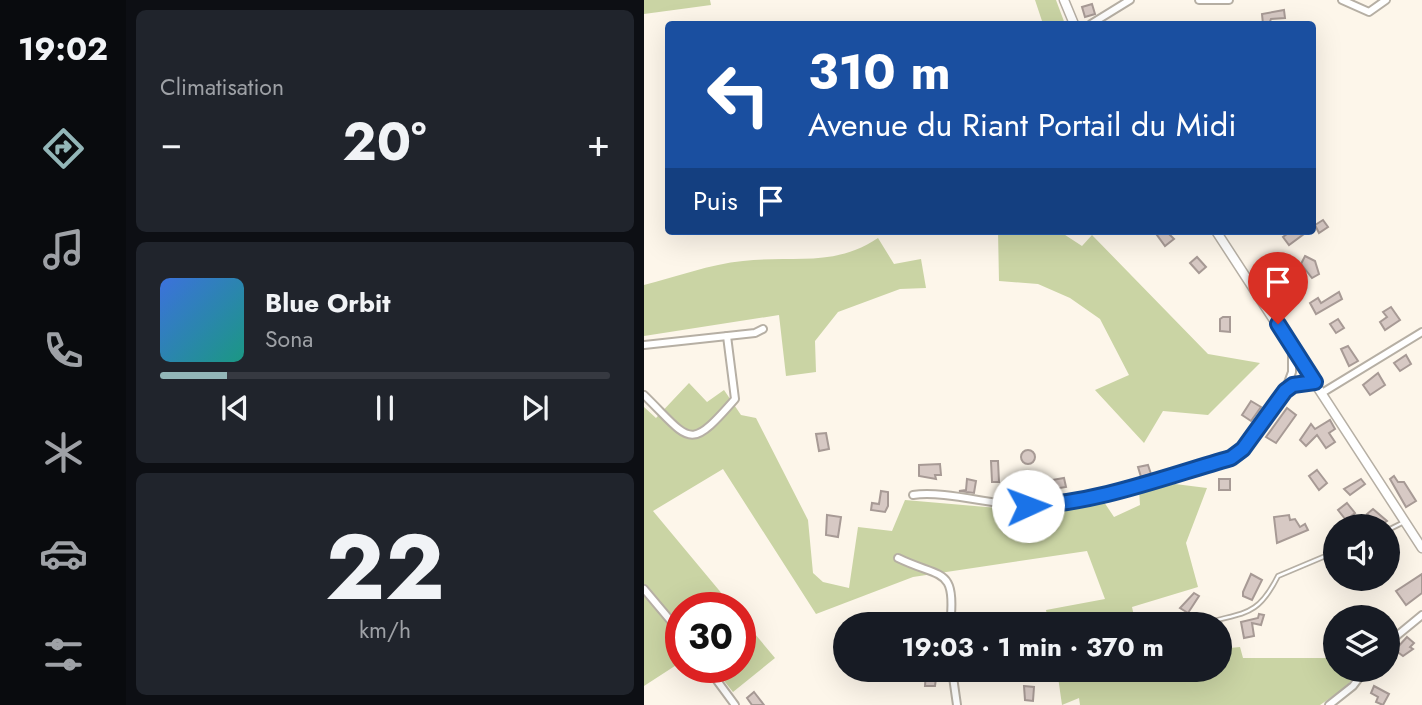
<!DOCTYPE html>
<html lang="fr">
<meta charset="utf-8">
<style>
:root{--surface:#171b24;--page:#20242c;--text:#f1f3f6;--muted:#9ea1a6;--line:#363941;--accent:#93b6b8}
body{margin:0;font-family:Jost,sans-serif;background:var(--page);color:var(--text);height:100vh;display:flex;flex-direction:column;font-size:26px;white-space:nowrap}
*{box-sizing:border-box;margin:0}
p{font-size:23px;color:var(--muted)}
.icon{flex:none;width:38px;height:38px;fill:none;stroke:currentColor;stroke-width:2;stroke-linecap:round;stroke-linejoin:round}
.map{position:relative;flex:1;overflow:hidden}
.sheet{display:flex;flex-direction:column;gap:10px;padding:10px;background:#0d0f14;width:518px}
.sheet>*{flex:none}
.guide{position:absolute;left:21px;top:21px;width:651px;height:214px;border-radius:7px;box-shadow:0 7px 28px #0002;background:#1a4fa0;color:#fff;overflow:hidden}
.buttons{position:absolute;left:679px;top:514px;display:grid;gap:14px}
.buttons a{display:grid;place-items:center;width:77px;height:77px;border-radius:50%;background:var(--surface);box-shadow:0 7px 28px #0002;font-size:35px}
.speed{position:absolute;left:21px;top:592px;display:flex;gap:14px;font-size:35px;font-weight:700;text-align:center}
.speed>*{display:grid;place-content:center;width:91px;height:91px;border-radius:50%;background:var(--surface);box-shadow:0 7px 28px #0002;line-height:1}
.speed .limit{border:10px solid #d22;background:#fff;color:#111}
.pin{position:absolute;display:grid;place-items:center;width:60px;height:60px;color:#fff;margin:-72px -30px;border-radius:50% 50% 50% 0;rotate:-45deg;box-shadow:0 0 7px #0007}
.pin .icon{rotate:45deg}
.me{position:absolute;width:77px;margin:-38px;rotate:88deg;stroke-linejoin:round;filter:drop-shadow(0 0 5px #0008)}
.turn{display:flex;align-items:center;gap:24px;height:147px;padding:0 28px;font-size:32px}
.turn .icon{width:91px;height:91px;stroke-width:2.5}
.turn b{display:block;font-size:49px;line-height:60px}
.then{display:flex;align-items:center;height:66px;padding:0 28px;background:#0003;gap:14px;font-size:26px}
.big{font-size:52px;font-weight:700;line-height:1.1}
.sheet .tile{flex:1;display:flex;flex-direction:column;justify-content:center;gap:10px;min-width:0;padding:0 24px;border-radius:10px;background:var(--page)}
.sheet .dial{align-items:center;gap:0}
.dial b{font-size:91px;line-height:1}
.song{display:flex;align-items:center;gap:21px}
.cover{width:84px;height:84px;border-radius:10px;background:linear-gradient(135deg,hsl(220 70% 55%),hsl(170 70% 35%))}
.played{height:7px;border-radius:4px;background:linear-gradient(90deg,var(--accent) 15%,var(--line) 15%)}
.keys{display:flex;justify-content:space-around;direction:ltr}
.heat{display:flex;justify-content:space-between;align-items:center;font-size:38px;direction:ltr}
.trip{position:absolute;left:189px;top:612px;width:399px;height:70px;border-radius:35px;background:var(--surface);box-shadow:0 7px 28px #0002;font-weight:700;line-height:70px;text-align:center}
main{display:flex;flex:1;min-height:0}
.tab-bar{display:flex;flex-direction:column;width:126px;justify-content:space-around;align-items:center;background:#090b0e;color:var(--muted)}
.tab-bar .icon{width:49px;height:49px}
.tab-bar .active{color:var(--accent)}
.tab-bar b{font-size:32px;color:var(--text)}
.map>svg:first-child{display:block}
.green{fill:#cad4a4}
.building{fill:#d7c9c4;stroke:#a79a95;stroke-width:2}
.lines{fill:none;stroke-linecap:round;stroke-linejoin:round}
.lane-casing{stroke:#b6afa4;stroke-width:6}
.street-casing{stroke:#b6afa4;stroke-width:10}
.secondary-casing{stroke:#b6afa4;stroke-width:11}
.lane{stroke:#fff;stroke-width:2.5}
.street{stroke:#fff;stroke-width:6}
.secondary{stroke:#fff;stroke-width:8}
.route-casing{stroke:#114b97;stroke-width:18}
.route{stroke:#1a73e8;stroke-width:12}
</style>
<main>
<nav class="tab-bar">
<b>19:02</b>
<svg class="icon active" aria-label="directions" viewBox="0 0 24 24"><path d="M12 3l9 9-9 9-9-9zM9 14v-3h6M13 9l2 2-2 2"/></svg>
<svg class="icon" aria-label="music" viewBox="0 0 24 24"><path d="M9 18V5l10-2v13"/><circle cx="6" cy="18" r="3"/><circle cx="16" cy="16" r="3"/></svg>
<svg class="icon" aria-label="phone" viewBox="0 0 24 24"><path d="M5 4h4l2 5-3 2q2 4 5 5l2-3 5 2v4C11 20 4 13 5 4z"/></svg>
<svg class="icon" aria-label="climate" viewBox="0 0 24 24"><path d="M12 3v18M4 7l16 10M4 17L20 7"/></svg>
<svg class="icon" aria-label="car" viewBox="0 0 24 24"><path d="M5 17H2v-5l4-1 3-4h7l3 4 3 1v5h-3M9 17h6M6 11h13"/><circle cx="7" cy="17" r="2"/><circle cx="17" cy="17" r="2"/></svg>
<svg class="icon" aria-label="filters" viewBox="0 0 24 24"><path d="M4 7h16M4 17h16"/><circle cx="9" cy="7" r="2"/><circle cx="15" cy="17" r="2"/></svg>
</nav>
<section class="sheet">
<div class="tile"><p>Climatisation</p>
<div class="heat"><a>−</a><b class="big">20°</b><a>+</a></div>
</div>
<div class="tile">
<div class="song"><i class="cover"></i><div><b>Blue Orbit</b><p>Sona</p></div></div>
<div class="played"></div>
<div class="keys"><svg class="icon" aria-label="previous" viewBox="0 0 24 24"><path d="M18 5L8 12l10 7zM5 5v14"/></svg><svg class="icon" aria-label="pause" viewBox="0 0 24 24"><path d="M8 5v14M16 5v14"/></svg><svg class="icon" aria-label="next" viewBox="0 0 24 24"><path d="M6 5l10 7-10 7zM19 5v14"/></svg></div>
</div>
<div class="tile dial"><b>22</b><p>km/h</p></div>
</section>
<div class="map">
<svg width="778" height="705" viewBox="0 0 778 705">
<rect width="100%" height="100%" fill="#fdf6ea"/>
<g class="green">
<polygon points="0,0 66,0 67,5 0,14"/>
<polygon points="391,0 412,0 421,24 399,24"/>
<polygon points="354,231 415,231 438,246 448,235 564,354 616,363 564,415 519,411 500,443 451,390 485,375 456,319 426,298 394,284 355,281"/>
<path d="M234,238L250,264L277,259L282,288L256,289L194,312L171,341L172,372L142,376L135,315L0,336V285C32,277 66,264 99,261C149,255 189,268 234,238Z"/>
<polygon points="45,383 63,402 80,390 97,415 112,418 164,520 169,573 179,582 205,588 214,527 248,531 261,500 390,511 460,502 470,517 496,505 495,489 531,484 563,488 542,543 554,587 488,607 492,625 405,625 402,610 461,599 443,551 269,577 172,614 79,469 9,511 89,607 37,607 37,662 0,686 0,407 12,418"/>
<polygon points="96,616 131,658 89,692 69,667 96,667"/>
<polygon points="596,647 599,658 691,658 691,670 715,670 702,687 676,705 436,705 435,698 418,705 413,670 576,670 576,649"/>
</g>
<g class="building">
<polygon points="448,4 451,14 441,17 438,7"/>
<polygon points="640,10 641,18 627,19 625,24 619,24 618,14"/>
<polygon points="679,220 684,227 675,233 671,225"/>
<polygon points="517,231 522,231 530,239 521,246 513,235"/>
<polygon points="647,231 664,231 645,245 639,237"/>
<polygon points="661,256 671,261 675,274 668,278 657,264"/>
<polygon points="553,257 562,267 555,273 546,263"/>
<polygon points="695,292 698,299 672,314 666,303 674,298 677,303"/>
<polygon points="747,307 756,320 741,330 736,322 743,317 739,312"/>
<polygon points="579,317 586,317 586,332 576,331 576,319"/>
<polygon points="694,319 700,328 692,333 686,324"/>
<polygon points="704,346 714,361 705,366 697,349"/>
<polygon points="762,355 767,364 756,371 750,363"/>
<polygon points="734,373 741,385 726,395 719,385"/>
<polygon points="607,401 617,407 607,421 598,415"/>
<polygon points="643,408 652,415 632,443 622,437"/>
<polygon points="686,420 691,429 685,433 691,442 682,448 673,435 662,446 656,440 667,424 671,429"/>
<polygon points="182,433 185,449 175,451 172,434"/>
<circle cx="384" cy="457" r="7"/>
<polygon points="347,461 354,461 355,482 348,482"/>
<polygon points="296,464 297,475 291,475 292,479 275,476 275,465"/>
<polygon points="504,465 507,474 497,477 494,467"/>
<polygon points="673,470 683,483 675,490 665,476"/>
<polygon points="750,476 754,482 760,482 772,501 762,507 746,479"/>
<polygon points="420,478 422,487 409,489 408,480"/>
<polygon points="323,479 332,481 330,493 315,491 322,490"/>
<rect x="575" y="479" width="11" height="11"/>
<polygon points="717,479 721,484 706,495 700,489"/>
<polygon points="237,491 244,492 244,506 241,512 227,510 228,503 235,504"/>
<polygon points="703,503 711,513 702,520 694,510"/>
<polygon points="729,509 743,521 735,527 723,514"/>
<polygon points="183,515 197,517 194,537 182,535"/>
<polygon points="645,515 646,520 651,519 656,527 661,524 664,530 633,543 630,517"/>
<polygon points="607,574 618,580 608,600 599,596 599,592"/>
<polygon points="778,574 778,593 762,605 752,591"/>
<polygon points="550,593 555,596 544,613 536,608"/>
<polygon points="615,614 620,615 617,625 608,623 610,636 600,638 597,622 614,618"/>
<polygon points="763,637 770,643 766,647 769,649 759,656 751,650"/>
<polygon points="282,671 293,671 291,686 281,686"/>
<polygon points="380,686 390,687 389,701 381,700"/>
<polygon points="730,686 745,694 739,705 732,702 734,697 727,693"/>
<polygon points="110,692 120,705 108,705 103,698"/>
</g>
<g class="lines">
<g class="lane-casing">
<g id="lane">
<polyline points="744,530 760,522"/>
<path d="M556,625C598,611 612,620 634,576L691,552"/>
</g>
</g>
<g class="street-casing">
<g id="street">
<polyline points="555,0 585,0"/>
<polyline points="698,0 725,12 742,0"/>
<polyline points="447,24 486,0"/>
<polyline points="0,345 111,333 119,329"/>
<polyline points="642,388 648,372 648,352"/>
<polyline points="678,393 778,332"/>
<path d="M0,395C47,441 44,453 91,399L83,336"/>
<path d="M269,495C301,490 351,506 385,506C454,507 522,477 587,458L599,448L641,391L649,385L671,382"/>
<path d="M254,558C297,579 313,566 306,625"/>
<polyline points="0,589 37,633"/>
<polyline points="744,643 778,615"/>
<polyline points="63,667 91,705"/>
<polyline points="308,670 313,705"/>
<polyline points="685,705 709,686 721,670"/>
</g>
</g>
<g class="secondary-casing">
<g id="secondary">
<polyline points="420,0 430,24"/>
<polyline points="572,231 778,548"/>
</g>
</g>
<use href="#lane" class="lane"/>
<use href="#street" class="street"/>
<use href="#secondary" class="secondary"/>
</g>
<g class="lines">
<g class="route-casing">
<path id="route" d="M384,506C454,503 520,477 587,458L599,449L641,391L649,385L671,382L634,324"/>
</g>
<use href="#route" class="route"/>
</g>
</svg>
<div class="buttons">
<a><svg class="icon" aria-label="sound" viewBox="0 0 24 24"><path d="M4 9h4l5-4v14l-5-4H4zM17 9q2 3 0 6"/></svg></a>
<a><svg class="icon" aria-label="layers" viewBox="0 0 24 24"><path d="M12 4l9 5-9 5-9-5zM3 14l9 5 9-5"/></svg></a>
</div>
<div class="speed"><div class="limit">30</div></div>
<div class="pin" style="left:634px;top:324px;background:#d93025"><svg class="icon" aria-label="arrive" viewBox="0 0 24 24"><path d="M6 21V4h12l-3 4 3 4H6"/></svg></div>
<svg class="me" style="left:384px;top:506px" viewBox="-20 -20 40 40"><circle r="19" fill="#fff"/><path d="M0-13L10 11 0 6-10 11z" fill="#1a73e8"/></svg>
<div class="trip">19:03 · 1 min · 370 m</div>
<div class="guide">
<div class="turn"><svg class="icon" aria-label="left" viewBox="0 0 24 24"><path d="M17 20v-9H6M10 6l-5 5 5 5"/></svg><div><b>310 m</b>Avenue du Riant Portail du Midi</div></div>
<div class="then">Puis<svg class="icon" aria-label="arrive" viewBox="0 0 24 24"><path d="M6 21V4h12l-3 4 3 4H6"/></svg></div>
</div>
</div>
</main>
